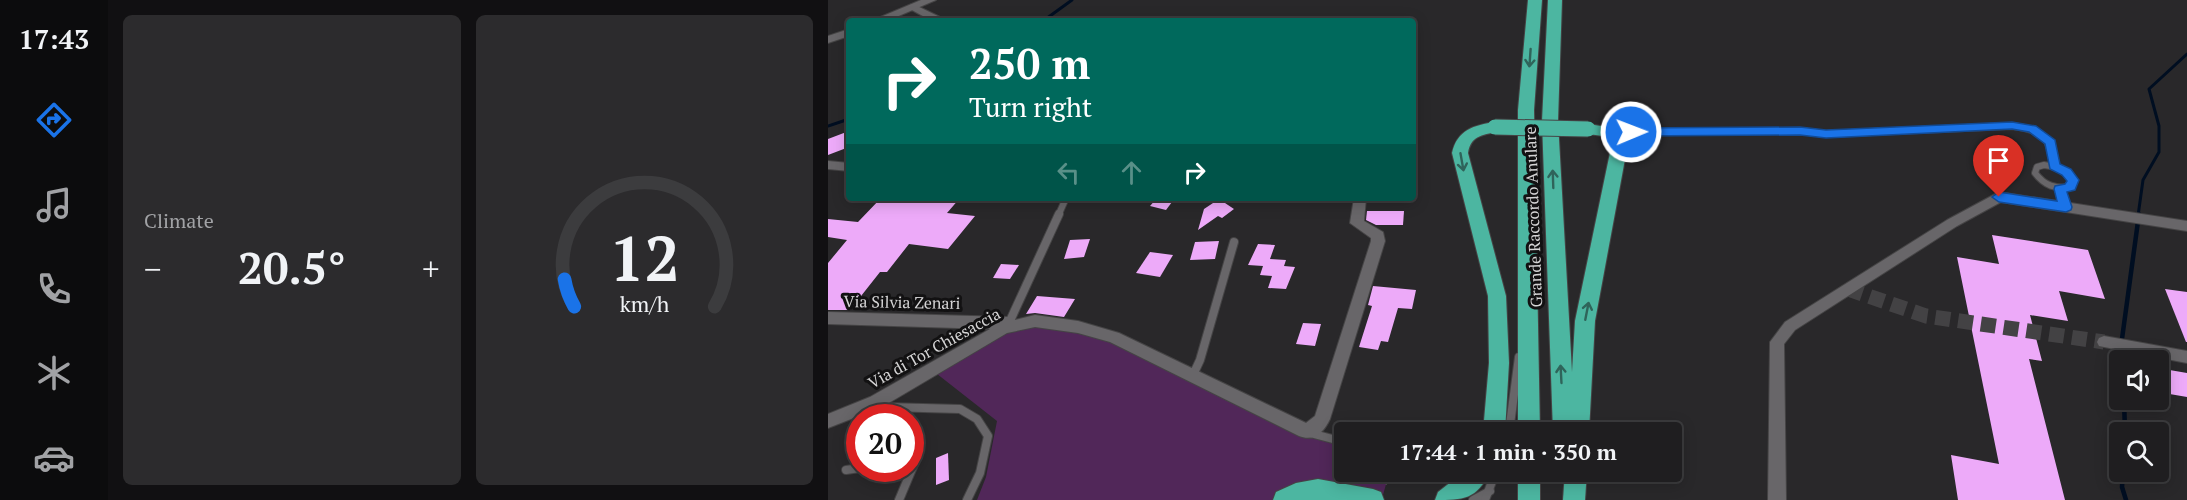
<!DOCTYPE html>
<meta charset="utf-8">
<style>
:root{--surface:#1f1e20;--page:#2c2b2d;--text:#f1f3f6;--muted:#a1a2a5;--line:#3c3c3e;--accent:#1a73e8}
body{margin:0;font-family:"PT Serif",serif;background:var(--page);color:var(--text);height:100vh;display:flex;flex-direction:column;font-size:22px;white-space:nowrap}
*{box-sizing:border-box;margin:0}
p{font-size:20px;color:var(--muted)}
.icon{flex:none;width:33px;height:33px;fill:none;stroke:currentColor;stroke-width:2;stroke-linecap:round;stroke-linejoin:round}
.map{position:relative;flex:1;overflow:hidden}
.drawer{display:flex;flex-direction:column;gap:15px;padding:15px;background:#111012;width:720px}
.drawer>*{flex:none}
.banner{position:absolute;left:18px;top:18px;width:570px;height:183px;border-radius:6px;box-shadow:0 3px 15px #0003,0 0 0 2px var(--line);background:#00695c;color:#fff;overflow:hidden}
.controls{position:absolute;left:1281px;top:350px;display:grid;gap:12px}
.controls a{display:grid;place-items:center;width:60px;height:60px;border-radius:6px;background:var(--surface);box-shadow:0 3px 15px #0003,0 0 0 2px var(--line);font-size:30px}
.speed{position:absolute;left:18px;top:404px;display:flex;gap:12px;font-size:30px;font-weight:700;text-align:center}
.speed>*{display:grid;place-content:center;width:78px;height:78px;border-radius:50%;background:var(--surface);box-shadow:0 3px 15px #0003,0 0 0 2px var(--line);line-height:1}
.speed .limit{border:9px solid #d22;background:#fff;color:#111}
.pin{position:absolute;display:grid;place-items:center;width:51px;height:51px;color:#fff;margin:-62px -26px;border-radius:50% 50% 50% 0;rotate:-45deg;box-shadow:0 0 6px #0007}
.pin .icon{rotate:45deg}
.me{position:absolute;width:66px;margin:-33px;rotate:89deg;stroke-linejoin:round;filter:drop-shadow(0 0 4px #0008)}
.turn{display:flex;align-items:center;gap:21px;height:126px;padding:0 24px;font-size:27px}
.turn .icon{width:78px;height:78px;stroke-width:2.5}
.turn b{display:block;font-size:42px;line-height:51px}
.lanes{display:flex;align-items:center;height:57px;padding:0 24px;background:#0003;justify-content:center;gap:30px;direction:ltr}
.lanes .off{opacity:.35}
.big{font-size:45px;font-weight:700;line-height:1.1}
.drawer .widget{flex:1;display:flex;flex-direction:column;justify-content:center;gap:9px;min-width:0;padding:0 21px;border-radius:9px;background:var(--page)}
.drawer .dial{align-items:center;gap:0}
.dial svg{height:156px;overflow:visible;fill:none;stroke:var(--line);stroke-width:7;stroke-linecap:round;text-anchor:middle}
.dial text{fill:var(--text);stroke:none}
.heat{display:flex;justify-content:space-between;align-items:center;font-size:33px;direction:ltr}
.drawer .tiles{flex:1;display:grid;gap:15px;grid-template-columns:repeat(2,1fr)}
.trip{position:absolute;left:506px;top:422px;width:348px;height:60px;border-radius:6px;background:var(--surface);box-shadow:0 3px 15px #0003,0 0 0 2px var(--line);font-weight:700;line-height:60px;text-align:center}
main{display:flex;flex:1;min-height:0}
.tabs{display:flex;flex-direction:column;width:108px;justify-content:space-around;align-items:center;background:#0c0c0d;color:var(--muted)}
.tabs .icon{width:42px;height:42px}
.tabs .active{color:var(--accent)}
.tabs b{font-size:27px;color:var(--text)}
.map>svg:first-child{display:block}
.green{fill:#512759}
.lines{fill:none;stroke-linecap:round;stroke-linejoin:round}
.stream-far1{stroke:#000e21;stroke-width:3}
.stream{stroke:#000e21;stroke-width:4.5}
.building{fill:#edaaf9}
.street-tunnel{stroke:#434244;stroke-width:15;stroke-dasharray:15 8;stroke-linecap:butt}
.lane-far1-casing{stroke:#454445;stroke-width:8}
.lane-casing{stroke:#454445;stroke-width:10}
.street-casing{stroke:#454445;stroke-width:2}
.secondary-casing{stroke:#454445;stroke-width:2}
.highway-casing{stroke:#454445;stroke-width:2}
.path{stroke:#818081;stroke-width:2;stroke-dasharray:4 4;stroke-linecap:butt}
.lane-far1{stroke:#686669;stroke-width:6}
.lane{stroke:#686669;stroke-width:8}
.street{fill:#686669;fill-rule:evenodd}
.secondary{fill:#686669;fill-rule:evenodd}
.highway{fill:#4cb6a1;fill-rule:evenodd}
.highway-bridge-casing{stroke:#454445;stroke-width:17;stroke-linecap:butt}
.highway-bridge{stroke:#4cb6a1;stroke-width:15}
.oneway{stroke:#2f645a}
.route{fill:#1a73e8;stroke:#114b97;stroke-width:1.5}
.labels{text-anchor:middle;stroke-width:6;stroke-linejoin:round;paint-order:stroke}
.street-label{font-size:16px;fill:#d5d4d5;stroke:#121112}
</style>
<main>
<nav class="tabs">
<b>17:43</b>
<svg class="icon active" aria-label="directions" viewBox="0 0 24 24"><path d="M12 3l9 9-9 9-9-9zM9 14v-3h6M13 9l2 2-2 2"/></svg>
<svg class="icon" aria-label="music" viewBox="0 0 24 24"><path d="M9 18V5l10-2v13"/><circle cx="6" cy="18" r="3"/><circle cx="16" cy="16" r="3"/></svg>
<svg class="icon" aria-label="phone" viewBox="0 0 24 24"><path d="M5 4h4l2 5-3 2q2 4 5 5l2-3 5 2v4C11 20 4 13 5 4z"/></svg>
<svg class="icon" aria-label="climate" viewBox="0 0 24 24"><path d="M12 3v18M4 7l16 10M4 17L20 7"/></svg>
<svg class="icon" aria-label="car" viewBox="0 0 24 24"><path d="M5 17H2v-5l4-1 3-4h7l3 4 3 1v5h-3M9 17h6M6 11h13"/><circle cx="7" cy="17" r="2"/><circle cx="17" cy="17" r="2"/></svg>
</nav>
<section class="drawer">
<div class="tiles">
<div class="widget"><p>Climate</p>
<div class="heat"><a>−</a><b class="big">20.5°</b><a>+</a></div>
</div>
<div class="widget dial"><svg viewBox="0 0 100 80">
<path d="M14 69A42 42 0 1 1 86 69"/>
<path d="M14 69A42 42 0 0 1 9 55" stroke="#1a73e8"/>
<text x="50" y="56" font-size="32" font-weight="700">12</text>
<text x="50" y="72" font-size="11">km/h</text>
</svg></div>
</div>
</section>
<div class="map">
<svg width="1359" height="500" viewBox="0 0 1359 500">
<rect width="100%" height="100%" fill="#29282a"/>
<polygon class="green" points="242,320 477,431 516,442 516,471 553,471 553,475 560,477 555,495 543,500 149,500 158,477 169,421 104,370 166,333"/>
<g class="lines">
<g class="stream-far1">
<polyline points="215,21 244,0"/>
<polyline points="0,126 21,119"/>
<polyline points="1310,216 1315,180 1331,152 1331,126 1321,89 1359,54"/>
</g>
<g class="stream">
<polyline points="1295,360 1294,339 1311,214"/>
<polyline points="1296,399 1297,432"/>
<polyline points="1295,471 1294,487 1298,500"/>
</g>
</g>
<g class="building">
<polygon points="21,131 21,147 0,155 0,139"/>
<polygon points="53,198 132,198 119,213 147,216 120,249 81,244 59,272 52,272 22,310 0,310 0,263 19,240 0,237 0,219 30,222"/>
<polygon points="329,198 347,198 338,210 322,206"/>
<polygon points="391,199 406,209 394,218 390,216 370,230 376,209"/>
<polygon points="539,211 576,211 575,225 548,225 538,220"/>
<polygon points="1164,235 1260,250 1277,299 1231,291 1240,321 1202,315 1214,361 1201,359 1237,500 1130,500 1123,455 1171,464 1129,257 1171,264"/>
<polygon points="262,239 256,257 236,259 242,240"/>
<polygon points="391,241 387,259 362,260 367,242"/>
<polygon points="430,244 447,245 442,259 458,260 456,266 467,267 458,289 440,288 444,276 432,275 435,266 420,265"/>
<polygon points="322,252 345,255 332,277 308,273"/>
<polygon points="173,264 191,265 182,279 165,278"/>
<polygon points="545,286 588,290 584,309 570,308 560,342 553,341 550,350 531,347 544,306 540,305"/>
<polygon points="1337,289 1359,292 1359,342 1358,342"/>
<polygon points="209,296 247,299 236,317 207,313 198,314"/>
<polygon points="475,323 493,324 487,346 468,344"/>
<polygon points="1330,368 1359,373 1359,397 1330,392"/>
<polygon points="120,453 121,480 108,485 108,458"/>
</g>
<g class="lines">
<polyline class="street-tunnel" points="1020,289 1098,316 1276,342"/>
<g class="lane-far1-casing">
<g id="lane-far1">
<path d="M803,132L972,131L998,134L1184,126C1215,130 1221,135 1226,166"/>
<path d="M1216,165C1228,166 1237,171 1245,180L1243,187C1227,189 1217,186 1207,173L1209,167Z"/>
<polyline points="1232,189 1238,207"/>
<polyline points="230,216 238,198"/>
</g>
</g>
<g class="lane-casing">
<g id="lane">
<polyline points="181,323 231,214"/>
<polyline points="365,375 372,360 406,242"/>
<polyline points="48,402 58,407 132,409 149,419 160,436 152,473 139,500"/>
<polyline points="681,432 691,357"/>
<polyline points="482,433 516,442"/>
<polyline points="18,470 32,468"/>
<polyline points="71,500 87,462 82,459"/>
<polyline points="645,500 662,491"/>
<polyline points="657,500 668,471"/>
</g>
</g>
<g class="street-casing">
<g id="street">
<polygon points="85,4 116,19 117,21 104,21 82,9 82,5"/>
<polygon points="0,161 21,163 21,171 0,169"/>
<polygon points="1171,192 1359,221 1359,231 1173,202 1129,226 967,330 956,344 958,500 940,500 942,342 957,322 1119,220"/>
<path d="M526,198H538L536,221L555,232L557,241L502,419C496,432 486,442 471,436L282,342L250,333L207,327L179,333L54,407L0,428V414L42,397L162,329L0,324V312L181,317L187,320L207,315L250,321L291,333L478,423L487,416L543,241V238L522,223Z"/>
<polygon points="1276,336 1359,351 1359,363 1271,346 1269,342 1271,338"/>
</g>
</g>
<g class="secondary-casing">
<g id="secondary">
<polygon points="93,0 108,0 59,21 43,21"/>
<polygon points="21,29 21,36 0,43 0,36"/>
</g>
</g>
<g class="highway-casing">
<g id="highway">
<polygon points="700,0 714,0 706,110 712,432 690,432 690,110"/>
<polygon points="720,0 734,0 730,121 744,372 747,321 784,143 781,137 754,133 752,129 760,124 792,129 800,143 767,321 761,432 725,432 714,121"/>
<path d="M667,122L675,127L672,131C657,135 643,134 640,153L678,296L681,363L677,432H655L661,363L660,296L624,153C629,130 646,125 667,122Z"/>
<path d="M637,471H662C649,500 635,500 607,500L610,492Z"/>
<rect x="690" y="471" width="22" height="29"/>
<polygon points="737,471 759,471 757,500 735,500"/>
<polygon points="490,479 545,489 553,492 556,500 445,500 448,492 468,483"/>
</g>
</g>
<polyline class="path" points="553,471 552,475 560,477 557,488"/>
<use href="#lane-far1" class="lane-far1"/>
<use href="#lane" class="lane"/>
<use href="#street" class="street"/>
<use href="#secondary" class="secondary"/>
<use href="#highway" class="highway"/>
<g class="highway-bridge-casing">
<polyline id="highway-bridge" points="667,127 760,129"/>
</g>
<use href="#highway-bridge" class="highway-bridge"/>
</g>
<defs><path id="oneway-shaft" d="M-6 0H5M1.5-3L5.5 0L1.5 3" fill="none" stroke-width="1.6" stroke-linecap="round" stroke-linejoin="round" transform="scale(1.5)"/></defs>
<g class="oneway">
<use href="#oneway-shaft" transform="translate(702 58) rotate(94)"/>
<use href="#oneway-shaft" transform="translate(634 162) rotate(80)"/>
<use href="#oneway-shaft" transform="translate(725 179) rotate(-92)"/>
<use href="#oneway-shaft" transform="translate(759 311) rotate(-79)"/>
<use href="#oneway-shaft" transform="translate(733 374) rotate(-93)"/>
</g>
<polygon class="route" points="1184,122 1208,126 1227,140 1232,164 1243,169 1251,180 1247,190 1239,192 1244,207 1243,210 1238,212 1171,202 1164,197 1171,192 1229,201 1226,189 1227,186 1237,184 1239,181 1234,175 1222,169 1217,144 1201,132 1184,129 998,138 972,135 803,136 797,132 803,128 972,127 998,130"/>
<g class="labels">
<g class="street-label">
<text transform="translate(705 217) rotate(-92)" y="6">Grande Raccordo Anulare</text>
<text transform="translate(74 302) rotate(1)" y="6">Via Silvia Zenari</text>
<text transform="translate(106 348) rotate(-29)" y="6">Via di Tor Chiesaccia</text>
</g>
</g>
</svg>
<div class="controls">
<a><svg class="icon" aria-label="sound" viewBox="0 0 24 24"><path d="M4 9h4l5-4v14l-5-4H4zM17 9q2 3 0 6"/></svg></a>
<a><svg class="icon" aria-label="search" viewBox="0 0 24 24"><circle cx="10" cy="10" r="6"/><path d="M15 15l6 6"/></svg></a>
</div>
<div class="speed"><div class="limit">20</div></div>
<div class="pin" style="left:1171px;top:197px;background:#d93025"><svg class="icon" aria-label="arrive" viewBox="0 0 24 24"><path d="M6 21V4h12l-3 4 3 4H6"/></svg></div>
<svg class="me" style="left:803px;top:132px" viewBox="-20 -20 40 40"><circle r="17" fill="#1a73e8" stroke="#fff" stroke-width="3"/><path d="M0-11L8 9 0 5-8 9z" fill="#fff"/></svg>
<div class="trip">17:44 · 1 min · 350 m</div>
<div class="banner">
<div class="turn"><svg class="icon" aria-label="right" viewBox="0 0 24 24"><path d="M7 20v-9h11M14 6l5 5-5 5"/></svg><div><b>250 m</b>Turn right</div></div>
<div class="lanes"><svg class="icon off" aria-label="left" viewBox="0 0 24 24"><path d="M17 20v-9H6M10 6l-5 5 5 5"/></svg><svg class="icon off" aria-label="ahead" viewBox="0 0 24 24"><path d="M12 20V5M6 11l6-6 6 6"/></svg><svg class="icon" aria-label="right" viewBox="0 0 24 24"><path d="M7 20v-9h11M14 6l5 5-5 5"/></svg></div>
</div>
</div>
</main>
